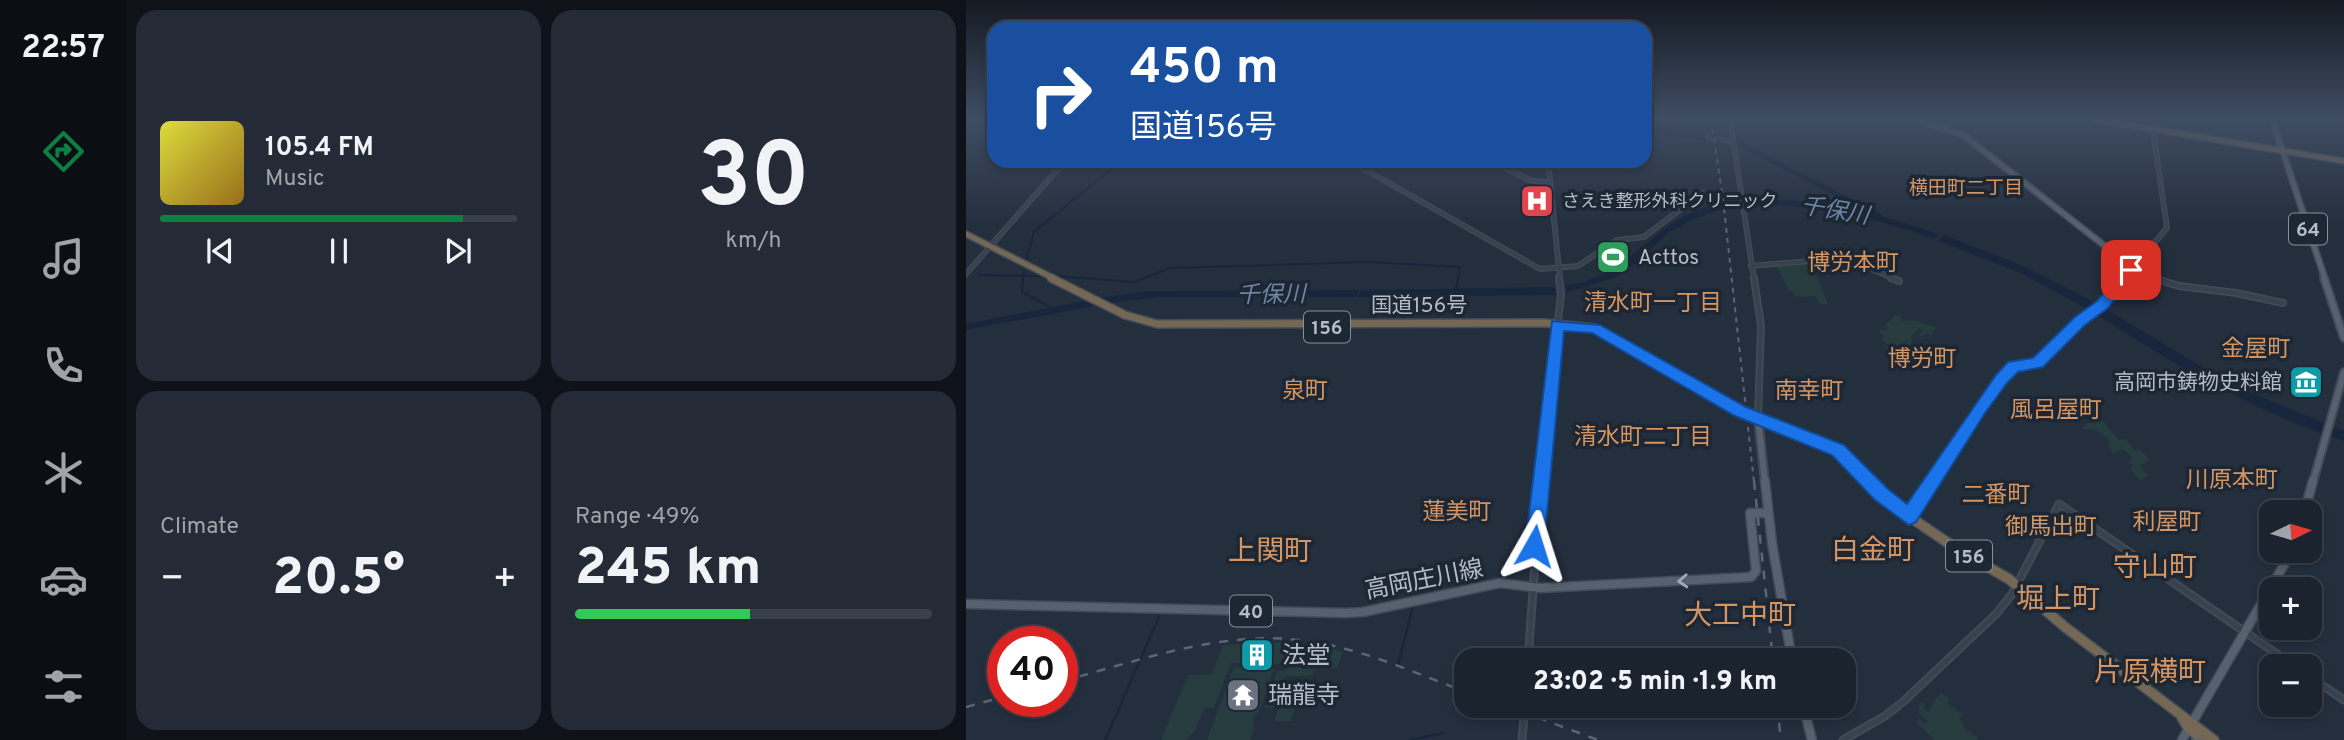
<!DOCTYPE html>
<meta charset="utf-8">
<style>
:root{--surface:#1b232e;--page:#242b36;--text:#f1f3f6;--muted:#a0a4aa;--line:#39404a;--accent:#0b8043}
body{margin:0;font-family:Overpass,"Noto Sans JP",sans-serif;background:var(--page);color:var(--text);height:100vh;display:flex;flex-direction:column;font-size:26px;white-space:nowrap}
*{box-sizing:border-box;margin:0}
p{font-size:23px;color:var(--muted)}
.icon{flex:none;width:38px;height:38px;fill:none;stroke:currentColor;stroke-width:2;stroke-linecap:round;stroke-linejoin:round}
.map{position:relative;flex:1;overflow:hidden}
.side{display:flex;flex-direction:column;gap:10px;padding:10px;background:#0f1319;width:840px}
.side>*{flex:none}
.hud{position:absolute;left:21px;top:21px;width:665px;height:147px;border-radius:21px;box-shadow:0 4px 10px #0003,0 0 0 2px var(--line);background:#1a4fa0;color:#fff;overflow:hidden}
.needle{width:46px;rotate:85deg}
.buttons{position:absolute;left:1293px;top:500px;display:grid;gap:14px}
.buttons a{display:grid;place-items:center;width:63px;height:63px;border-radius:14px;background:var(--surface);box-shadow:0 4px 10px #0003,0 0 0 2px var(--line);font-size:35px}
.speed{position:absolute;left:21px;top:626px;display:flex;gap:14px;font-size:35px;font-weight:700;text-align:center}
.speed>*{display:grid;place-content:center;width:91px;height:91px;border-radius:50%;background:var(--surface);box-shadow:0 4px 10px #0003,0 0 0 2px var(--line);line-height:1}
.speed .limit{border:10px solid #d22;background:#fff;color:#111}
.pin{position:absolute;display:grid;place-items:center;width:60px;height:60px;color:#fff;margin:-30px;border-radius:14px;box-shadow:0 4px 10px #0006}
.me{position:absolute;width:77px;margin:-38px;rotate:6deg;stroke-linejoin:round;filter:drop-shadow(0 0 5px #0008)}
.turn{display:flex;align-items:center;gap:24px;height:147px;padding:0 28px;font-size:32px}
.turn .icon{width:91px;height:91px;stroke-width:2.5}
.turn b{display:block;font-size:49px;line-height:60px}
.big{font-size:52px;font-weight:800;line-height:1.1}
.side .widget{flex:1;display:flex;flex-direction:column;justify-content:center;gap:10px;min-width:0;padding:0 24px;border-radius:21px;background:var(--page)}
.side .dial{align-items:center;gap:0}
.dial b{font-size:91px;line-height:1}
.song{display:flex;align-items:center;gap:21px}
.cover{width:84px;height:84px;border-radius:10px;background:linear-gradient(135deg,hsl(60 70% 55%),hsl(40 70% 35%))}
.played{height:7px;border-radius:4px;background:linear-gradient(90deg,var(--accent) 85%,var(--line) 85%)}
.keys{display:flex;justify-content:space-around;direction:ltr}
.heat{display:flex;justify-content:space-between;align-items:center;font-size:38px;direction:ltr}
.charge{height:10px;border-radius:5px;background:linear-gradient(90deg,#34c759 49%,var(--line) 0)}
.side .tiles{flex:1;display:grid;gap:10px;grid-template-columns:repeat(2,1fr)}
.trip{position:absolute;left:488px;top:648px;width:402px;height:70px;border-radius:21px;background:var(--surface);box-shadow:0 4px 10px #0003,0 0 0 2px var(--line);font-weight:800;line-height:70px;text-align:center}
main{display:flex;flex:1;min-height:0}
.menu{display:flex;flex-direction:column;width:126px;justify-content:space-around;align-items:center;background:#0b0e12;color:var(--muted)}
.menu .icon{width:49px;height:49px}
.menu .active{color:var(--accent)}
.menu b{font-size:32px;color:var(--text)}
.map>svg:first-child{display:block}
.green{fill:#263c3f}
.water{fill:#17263c}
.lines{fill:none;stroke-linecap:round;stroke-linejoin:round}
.stream-far1{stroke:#17263c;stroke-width:2}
.stream{stroke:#17263c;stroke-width:2.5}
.river{stroke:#17263c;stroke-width:5}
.minor-far2-casing{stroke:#414a57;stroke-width:6}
.minor-far1-casing{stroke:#414a57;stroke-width:8}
.minor-casing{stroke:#414a57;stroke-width:9}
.major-far2-casing{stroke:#414a57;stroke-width:8}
.major-far1-casing{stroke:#414a57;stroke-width:10}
.major-casing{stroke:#414a57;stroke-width:11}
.highway-far2-casing{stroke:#434c59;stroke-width:8}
.highway-far1-casing{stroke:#434c59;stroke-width:10}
.highway-casing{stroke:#434c59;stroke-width:12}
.minor-far2{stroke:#38414e;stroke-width:3.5}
.minor-far1{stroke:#38414e;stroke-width:4.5}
.minor{stroke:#38414e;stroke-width:5}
.major-far2{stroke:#56606e;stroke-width:5}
.major-far1{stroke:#56606e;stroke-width:6}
.major{stroke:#56606e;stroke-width:8}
.highway-far2{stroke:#746855;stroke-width:5}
.highway-far1{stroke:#746855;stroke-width:7}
.highway{stroke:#746855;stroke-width:9}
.tram{stroke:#5a6575;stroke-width:2.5}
.rail-far1{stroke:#5a6575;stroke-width:2;stroke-dasharray:5 5;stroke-linecap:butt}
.rail{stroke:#5a6575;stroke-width:2.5;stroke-dasharray:9 9;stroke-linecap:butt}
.oneway{stroke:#a1aab7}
.route{fill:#1a73e8;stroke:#114b97;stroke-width:2}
.labels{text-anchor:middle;stroke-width:7;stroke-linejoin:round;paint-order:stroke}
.far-poi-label{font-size:18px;fill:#b4bcc9;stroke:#1d2633;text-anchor:start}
.far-neighbourhood-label{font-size:19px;fill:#d59563;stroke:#1d2633}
.shield{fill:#1d2633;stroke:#878f9c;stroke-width:2}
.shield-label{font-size:19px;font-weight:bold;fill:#b4bcc9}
.poi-label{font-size:21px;fill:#b4bcc9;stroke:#1d2633;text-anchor:start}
.street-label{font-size:21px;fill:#b4bcc9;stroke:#1d2633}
.water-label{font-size:23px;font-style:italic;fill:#6d86a8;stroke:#1d2633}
.neighbourhood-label{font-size:23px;fill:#d59563;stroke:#1d2633}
.near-street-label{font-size:24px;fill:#b4bcc9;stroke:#1d2633}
.near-poi-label{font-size:24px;fill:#b4bcc9;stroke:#1d2633;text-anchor:start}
.near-neighbourhood-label{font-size:28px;fill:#d59563;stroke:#1d2633}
</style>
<main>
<nav class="menu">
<b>22:57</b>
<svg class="icon active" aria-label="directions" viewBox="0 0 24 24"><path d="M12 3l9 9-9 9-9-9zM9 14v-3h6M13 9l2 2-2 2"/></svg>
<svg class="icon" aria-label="music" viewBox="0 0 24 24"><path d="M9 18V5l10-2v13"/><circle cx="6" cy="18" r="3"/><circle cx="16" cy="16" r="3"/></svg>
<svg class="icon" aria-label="phone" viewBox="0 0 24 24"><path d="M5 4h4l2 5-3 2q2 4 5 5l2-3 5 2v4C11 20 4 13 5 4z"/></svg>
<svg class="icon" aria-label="climate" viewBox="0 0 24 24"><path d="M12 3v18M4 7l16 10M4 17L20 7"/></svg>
<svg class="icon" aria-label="car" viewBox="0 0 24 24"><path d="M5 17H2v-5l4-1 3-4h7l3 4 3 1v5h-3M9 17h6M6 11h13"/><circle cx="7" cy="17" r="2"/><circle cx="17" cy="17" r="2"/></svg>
<svg class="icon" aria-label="filters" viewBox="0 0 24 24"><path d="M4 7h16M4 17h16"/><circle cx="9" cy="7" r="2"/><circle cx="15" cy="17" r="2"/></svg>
</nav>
<section class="side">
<div class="tiles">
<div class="widget">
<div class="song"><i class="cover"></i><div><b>105.4 FM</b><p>Music</p></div></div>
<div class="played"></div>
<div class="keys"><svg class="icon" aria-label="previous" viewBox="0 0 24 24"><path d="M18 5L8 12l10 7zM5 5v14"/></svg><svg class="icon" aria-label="pause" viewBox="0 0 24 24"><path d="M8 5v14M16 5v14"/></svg><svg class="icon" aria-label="next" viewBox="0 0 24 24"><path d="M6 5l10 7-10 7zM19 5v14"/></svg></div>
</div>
<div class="widget dial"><b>30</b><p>km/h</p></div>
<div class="widget"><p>Climate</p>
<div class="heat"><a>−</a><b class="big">20.5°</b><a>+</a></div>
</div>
<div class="widget"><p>Range · 49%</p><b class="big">245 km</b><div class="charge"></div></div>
</div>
</section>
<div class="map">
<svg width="1378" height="740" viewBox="0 0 1378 740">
<rect width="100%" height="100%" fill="#242f3e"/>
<g class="green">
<polygon points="845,263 862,304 854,304 849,296 828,297 827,291 823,291 811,267"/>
<polygon points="930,315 936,318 935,321 948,320 970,327 965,335 959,333 957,336 953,335 957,330 953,328 946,336 945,346 941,345 937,349 932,346 926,353 923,351 929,346 920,349 923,345 915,340 918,335 913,332 915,329 919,331 922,328 919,325"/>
<path d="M1137,421L1153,440L1160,439L1168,450L1173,449L1184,460L1174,466L1182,476L1174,480L1164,469L1168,466L1163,462L1167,458L1157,449L1147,453L1141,443L1144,442C1136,431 1127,428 1115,429L1122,423Z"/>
<polygon points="323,642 358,646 377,652 371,668 349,669 346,676 320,676 308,708 299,708 311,671 318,671 320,664 265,663 248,708 238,708 230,729 220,740 195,740 222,675 246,674 257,645"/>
<polygon points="268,667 283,668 282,671 308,668 295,708 287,718 288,729 284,740 241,740"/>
<polygon points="328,681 337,683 325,721 308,721 320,688"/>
<polygon points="975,693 984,699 981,703 997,715 993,719 998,722 997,727 1012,738 1011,740 969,740 951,723 952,718 960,724 962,721 952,712 954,709 952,706 956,702 959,706 957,709 963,713 968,701"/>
</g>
<g class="water">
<path d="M824,200C877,203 923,218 973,234L969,239C902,216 849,202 778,207L777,201Z"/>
<path d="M753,204L754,210L728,219L703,232L674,260L649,277L600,293V285C662,280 692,214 753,204Z"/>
<polygon points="978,235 1057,266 1132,304 1123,310 1057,274 973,241"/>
<polygon points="589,287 589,295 392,297 395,290"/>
<polygon points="393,290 390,297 196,297 142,303 132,298 183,291"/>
<polygon points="118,301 128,306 0,330 0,324"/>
<path d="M1138,308L1266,385L1378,431V441C1289,412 1208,365 1130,314Z"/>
</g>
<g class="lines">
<g class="stream-far1">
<polyline points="60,261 68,232 149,166"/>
<polyline points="58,271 56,292 84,307 82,309"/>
<polyline points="12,275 77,276"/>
<polyline points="89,276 168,282 204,268 403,262 494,267 490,290"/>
</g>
<g class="stream">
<polyline points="432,665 447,606"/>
<polyline points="139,740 193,617"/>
<polyline points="444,740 478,733"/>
</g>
<g class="river">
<polyline points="679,128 738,138"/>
<polyline points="774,144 913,216"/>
<polyline points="744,209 784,204"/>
</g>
<g class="minor-far2-casing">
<g id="minor-far2">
<polyline points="764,119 788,279"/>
<polyline points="0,123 9,119"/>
<polyline points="1187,130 1201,228 1167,268 1190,279"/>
<polyline points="742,137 767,142"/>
<polyline points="384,161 574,269 612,266 651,240 678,237 736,193"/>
<polyline points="526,161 563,180 584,183"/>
<polyline points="582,161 594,279"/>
<polyline points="785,266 880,258 929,279"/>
<polyline points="0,274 99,161"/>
</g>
</g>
<g class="minor-far1-casing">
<g id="minor-far1">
<polyline points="788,278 795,326 792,417"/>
<polyline points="925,278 933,281"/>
<polyline points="1186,278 1213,286 1270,293 1317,303"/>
<polyline points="574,482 595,294 593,278"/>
</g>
</g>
<g class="minor-casing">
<g id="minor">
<polyline points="562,660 575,481"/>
<polyline points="1344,677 1378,700"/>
<polyline points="556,740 559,705"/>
<polyline points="877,740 919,716 938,701 1030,614 1046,594 1093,504 1330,667"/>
</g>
</g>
<g class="major-far2-casing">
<g id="major-far2">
<polyline points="946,119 996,134 1167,268 1158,279"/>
<polyline points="1306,119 1359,279"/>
</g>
</g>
<g class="major-far1-casing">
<g id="major-far1">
<polyline points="1358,278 1378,338"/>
<polyline points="792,418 799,482"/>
<polyline points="966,482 1036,379 1048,367 1071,363 1114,321 1137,304 1159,278"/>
<polyline points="1347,482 1378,372"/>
</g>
</g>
<g class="major-casing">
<g id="major">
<polyline points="799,481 806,543 826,660"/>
<polyline points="1338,513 1347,481"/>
<polyline points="943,516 967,481"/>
<polyline points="0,604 380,613 397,612 534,583 575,588 785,577 790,571 784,513 802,513"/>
<polyline points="837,705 846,740"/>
<polyline points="1216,740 1326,551"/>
</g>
</g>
<g class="highway-far2-casing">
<g id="highway-far2">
<polyline points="1127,119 1378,161"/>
<polyline points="0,234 89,279"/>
</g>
</g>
<g class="highway-far1-casing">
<polyline id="highway-far1" points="85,278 159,315 191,324 579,323 629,328 775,411 872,450 905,482"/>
</g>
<g class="highway-casing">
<g id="highway">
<polyline points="904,481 935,511 994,551 1043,579 1099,627 1248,740"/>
<polyline points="1216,718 1223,729 1237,740"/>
</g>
</g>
<use href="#minor-far2" class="minor-far2"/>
<use href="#minor-far1" class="minor-far1"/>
<use href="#minor" class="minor"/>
<use href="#major-far2" class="major-far2"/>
<use href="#major-far1" class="major-far1"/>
<use href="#major" class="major"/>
<use href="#highway-far2" class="highway-far2"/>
<use href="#highway-far1" class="highway-far1"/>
<use href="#highway" class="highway"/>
<polyline class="tram" points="1226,740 1238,740"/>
<polyline class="rail-far1" points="745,119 757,199 788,482"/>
<g class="rail">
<polyline points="788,481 807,660"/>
<path d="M96,681C176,660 258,629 342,641C397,649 449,673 500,692"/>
<polyline points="538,705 632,740"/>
<polyline points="811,705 815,740"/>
<polyline points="0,707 37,697"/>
</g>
</g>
<defs><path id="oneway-chevron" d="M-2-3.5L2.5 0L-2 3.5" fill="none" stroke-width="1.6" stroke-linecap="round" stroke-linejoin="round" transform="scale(1.75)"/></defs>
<use class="oneway" href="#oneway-chevron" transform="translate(717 581) rotate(177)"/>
<linearGradient id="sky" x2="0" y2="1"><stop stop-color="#141a22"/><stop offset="0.53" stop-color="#3f4d63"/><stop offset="1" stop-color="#3f4d63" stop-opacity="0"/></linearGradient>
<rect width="1378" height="223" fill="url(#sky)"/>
<polygon class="route" points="1165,265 1172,270 1142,308 1119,325 1077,367 1052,372 1041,383 1019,413 950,522 943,525 909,500 866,455 769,416 626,333 598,331 578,546 575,552 568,555 561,552 559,546 586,321 634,325 780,407 878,445 922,489 941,504 1030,375 1042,362 1067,358 1109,317 1131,301 1160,266"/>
<defs>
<g id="hospital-square" transform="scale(1.75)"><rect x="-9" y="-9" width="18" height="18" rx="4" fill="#e0444e" stroke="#1d2633"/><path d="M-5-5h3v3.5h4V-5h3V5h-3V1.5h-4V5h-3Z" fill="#fff"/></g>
<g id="stadium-square" transform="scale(1.75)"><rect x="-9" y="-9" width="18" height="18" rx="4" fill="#2e9e5b" stroke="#1d2633"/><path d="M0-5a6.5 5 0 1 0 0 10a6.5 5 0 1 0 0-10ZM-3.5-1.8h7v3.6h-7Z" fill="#fff"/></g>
<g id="museum-square" transform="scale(1.75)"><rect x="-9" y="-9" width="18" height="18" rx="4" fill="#0f9aa8" stroke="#1d2633"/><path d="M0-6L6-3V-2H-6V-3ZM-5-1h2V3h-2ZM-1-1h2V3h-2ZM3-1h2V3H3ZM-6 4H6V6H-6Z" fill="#fff"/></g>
<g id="building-square" transform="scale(1.75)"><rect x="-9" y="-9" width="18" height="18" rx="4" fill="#0f9aa8" stroke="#1d2633"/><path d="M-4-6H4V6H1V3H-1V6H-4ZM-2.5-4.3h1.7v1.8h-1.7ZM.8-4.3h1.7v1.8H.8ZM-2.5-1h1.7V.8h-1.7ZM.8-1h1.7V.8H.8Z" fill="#fff"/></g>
<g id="temple-square" transform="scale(1.75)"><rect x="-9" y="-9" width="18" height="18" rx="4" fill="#6b7280" stroke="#1d2633"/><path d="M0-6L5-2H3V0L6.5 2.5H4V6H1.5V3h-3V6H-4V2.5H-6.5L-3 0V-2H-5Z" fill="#fff"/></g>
</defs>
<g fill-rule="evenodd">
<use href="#hospital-square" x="571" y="201"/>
<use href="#stadium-square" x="647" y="257"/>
<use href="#museum-square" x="1340" y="382"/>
<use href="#building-square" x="291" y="655"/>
<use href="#temple-square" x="277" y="695"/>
</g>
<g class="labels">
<g class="far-poi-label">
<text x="596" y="207">さえき整形外科クリニック</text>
</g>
<g class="far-neighbourhood-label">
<text x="1000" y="194">横田町二丁目</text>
</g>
<g class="shield">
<rect x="1323" y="213.5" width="38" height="31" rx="5"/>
<rect x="338" y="311.5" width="46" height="31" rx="5"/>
<rect x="980" y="540.5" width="46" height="31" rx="5"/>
<rect x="264" y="595.5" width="42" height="31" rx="5"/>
</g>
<g class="shield-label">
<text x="1342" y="236">64</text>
<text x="361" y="334">156</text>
<text x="1003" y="563">156</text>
<text x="285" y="618">40</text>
</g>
<g class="poi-label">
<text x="672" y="264">Acttos</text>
<text x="1316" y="389" text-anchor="end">高岡市鋳物史料館</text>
</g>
<g class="street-label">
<text x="453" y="312">国道156号</text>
</g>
<g class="water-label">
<text transform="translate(869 210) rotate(9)" y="8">千保川</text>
<text transform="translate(305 294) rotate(-1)" y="8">千保川</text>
</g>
<g class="neighbourhood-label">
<text x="887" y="270">博労本町</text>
<text x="687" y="310">清水町一丁目</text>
<text x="1290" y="356">金屋町</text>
<text x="956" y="366">博労町</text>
<text x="339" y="398">泉町</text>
<text x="843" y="398">南幸町</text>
<text x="1090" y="417">風呂屋町</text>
<text x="677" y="444">清水町二丁目</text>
<text x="1266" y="487">川原本町</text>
<text x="1030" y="502">二番町</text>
<text x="491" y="519">蓮美町</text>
<text x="1201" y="529">利屋町</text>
<text x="1085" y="534">御馬出町</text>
</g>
<g class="near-street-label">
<text transform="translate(458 579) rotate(-11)" y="8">高岡庄川線</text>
</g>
<g class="near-poi-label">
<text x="316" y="663">法堂</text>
<text x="302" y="703">瑞龍寺</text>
</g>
<g class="near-neighbourhood-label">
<text x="907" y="559">白金町</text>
<text x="304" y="560">上関町</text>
<text x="1189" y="576">守山町</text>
<text x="1092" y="608">堀上町</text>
<text x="774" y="624">大工中町</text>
<text x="1184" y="681">片原横町</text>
</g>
</g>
</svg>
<div class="buttons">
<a><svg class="needle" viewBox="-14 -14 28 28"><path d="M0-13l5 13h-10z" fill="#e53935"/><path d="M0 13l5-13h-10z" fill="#a0a4aa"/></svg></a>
<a>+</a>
<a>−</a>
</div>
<div class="speed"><div class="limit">40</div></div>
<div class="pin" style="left:1165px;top:270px;background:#d93025"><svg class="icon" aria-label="arrive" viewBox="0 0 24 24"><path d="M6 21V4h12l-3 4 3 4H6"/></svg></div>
<svg class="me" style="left:568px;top:546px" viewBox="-20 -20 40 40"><path d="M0-17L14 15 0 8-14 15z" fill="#1a73e8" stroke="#fff" stroke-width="4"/></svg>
<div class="trip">23:02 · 5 min · 1.9 km</div>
<div class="hud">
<div class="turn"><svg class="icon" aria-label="right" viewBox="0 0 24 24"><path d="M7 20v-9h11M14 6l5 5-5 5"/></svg><div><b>450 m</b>国道156号</div></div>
</div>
</div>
</main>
